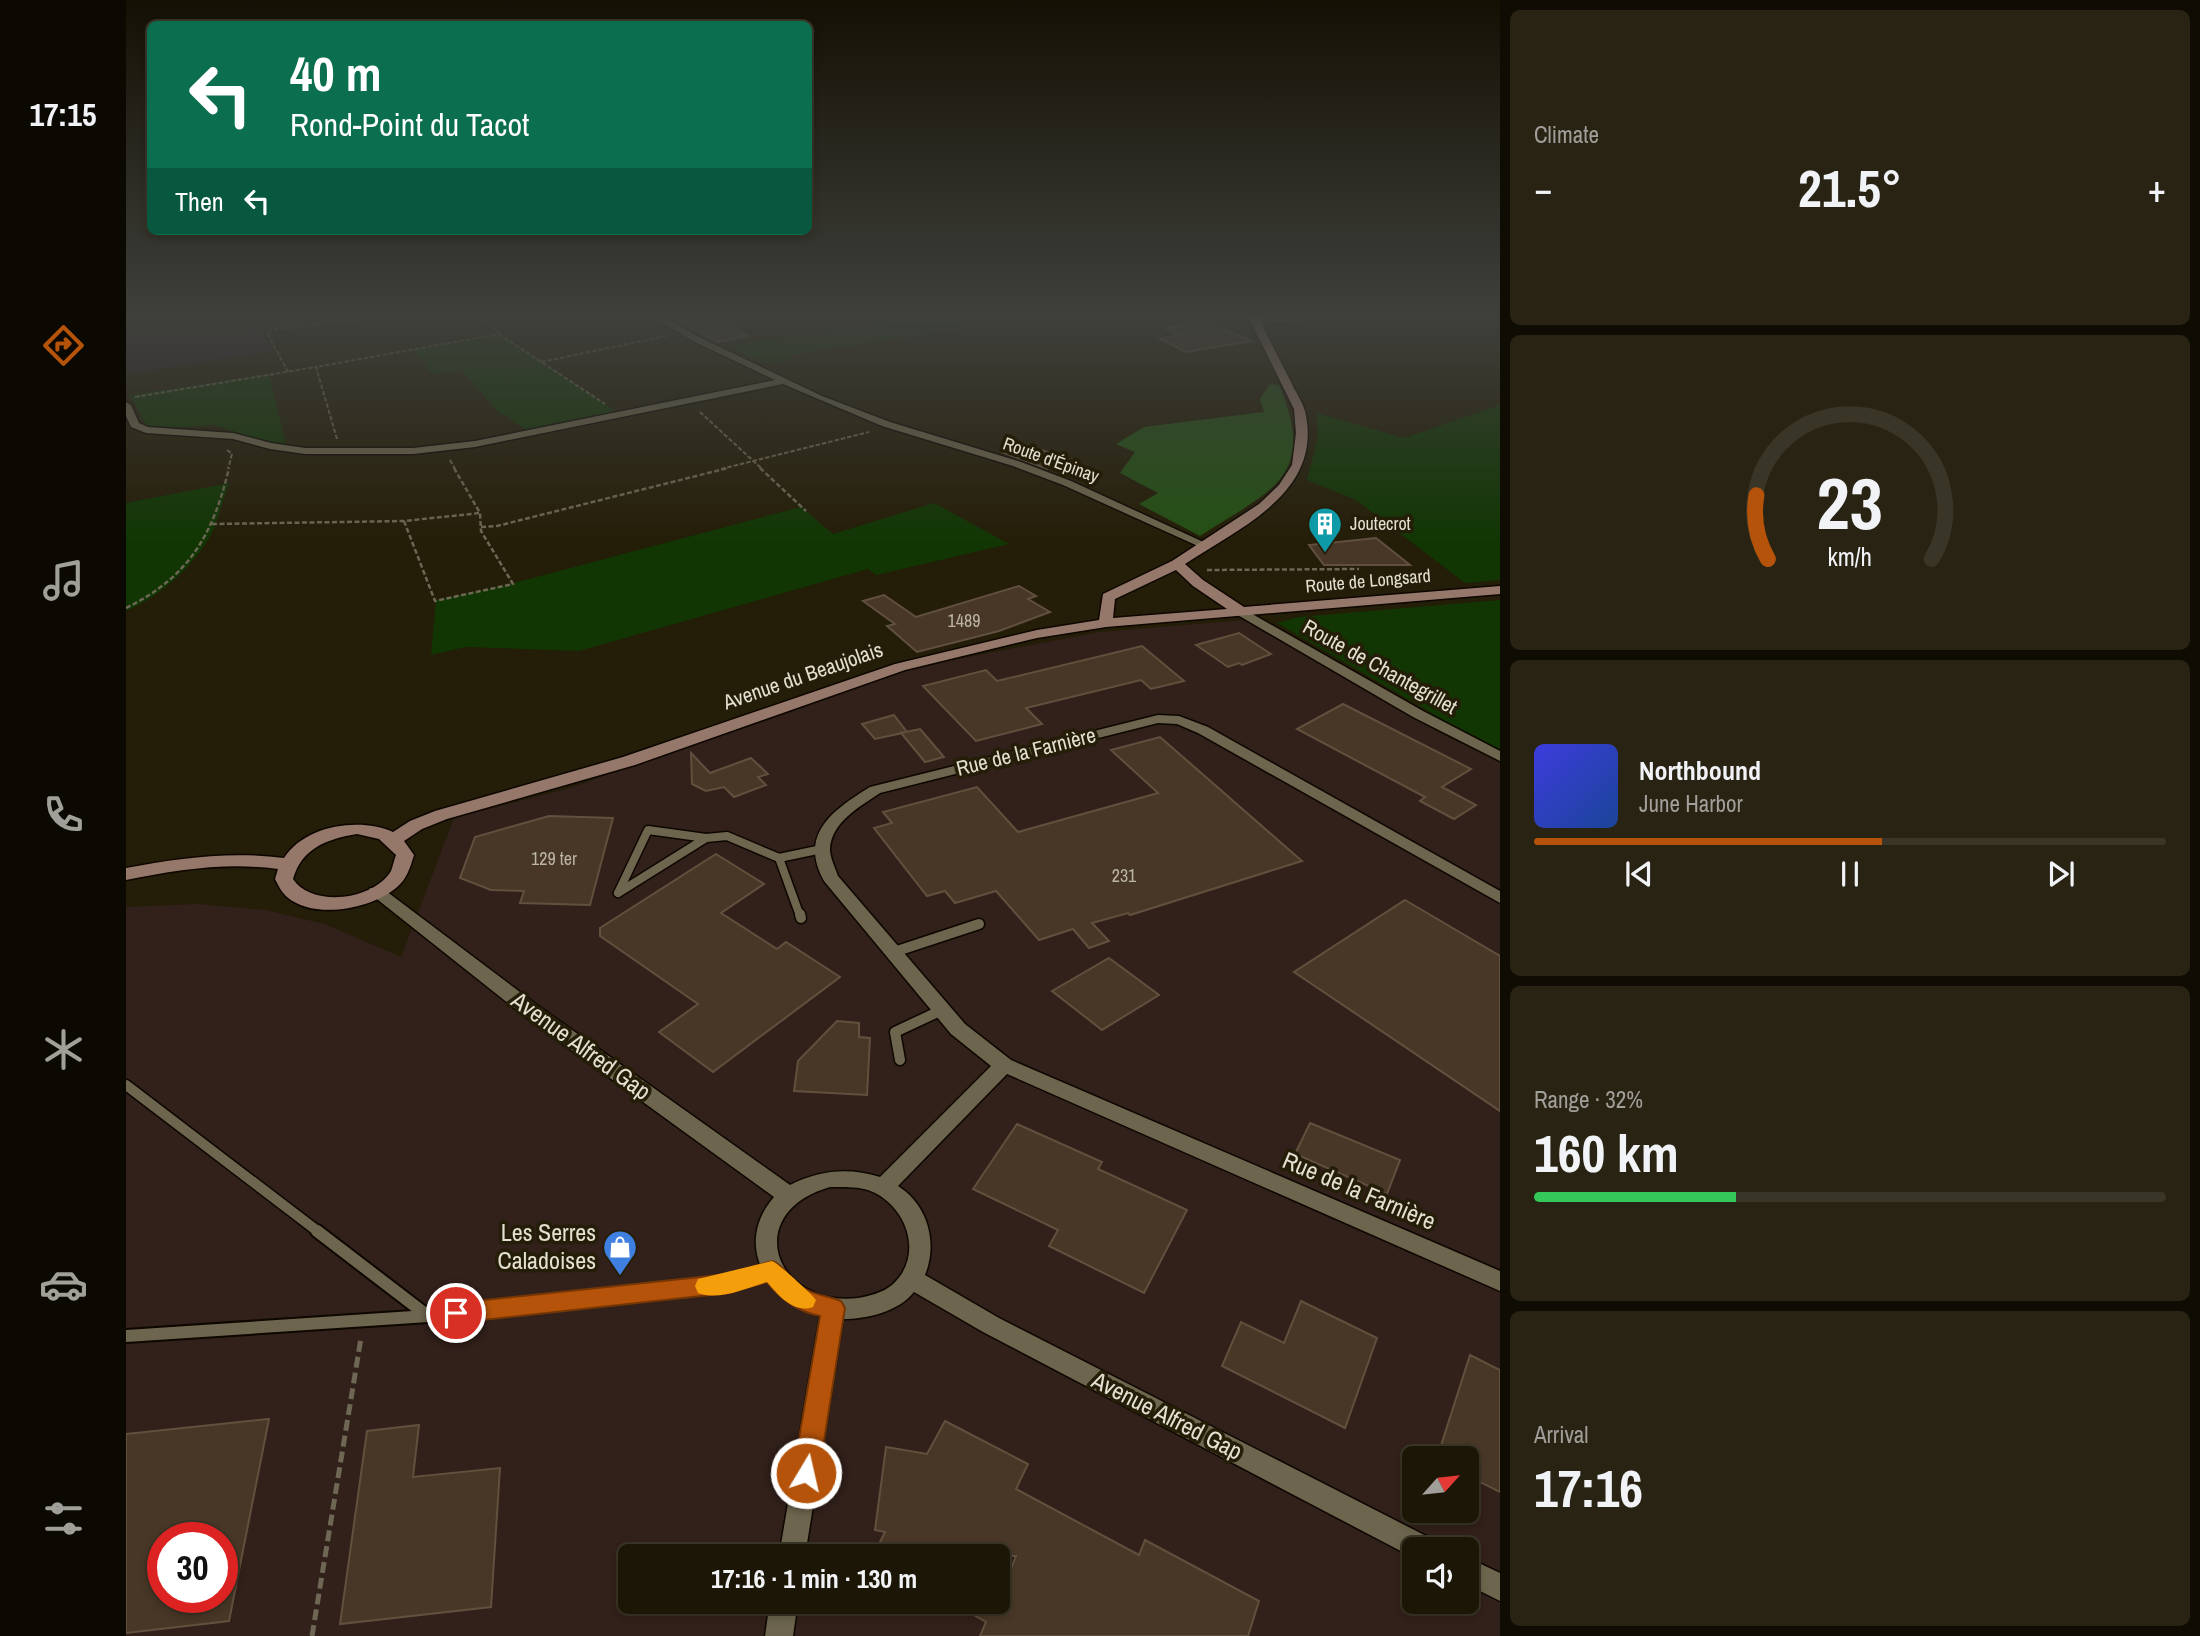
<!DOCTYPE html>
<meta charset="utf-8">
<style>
:root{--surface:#1b1605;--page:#282313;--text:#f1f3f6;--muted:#a09f9a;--line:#393527;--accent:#b45309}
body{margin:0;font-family:"Archivo Narrow",sans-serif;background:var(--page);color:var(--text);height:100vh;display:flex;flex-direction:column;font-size:26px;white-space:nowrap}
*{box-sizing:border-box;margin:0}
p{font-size:23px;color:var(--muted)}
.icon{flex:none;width:38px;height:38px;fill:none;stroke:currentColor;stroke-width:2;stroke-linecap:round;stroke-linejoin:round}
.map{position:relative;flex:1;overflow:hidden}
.sheet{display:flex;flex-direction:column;gap:10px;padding:10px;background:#0f0c03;width:700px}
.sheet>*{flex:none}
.banner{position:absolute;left:21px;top:21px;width:665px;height:214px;border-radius:10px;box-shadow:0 4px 10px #0003,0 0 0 2px var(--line);background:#0b6e4f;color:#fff;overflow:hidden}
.needle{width:46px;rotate:63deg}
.controls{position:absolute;left:1276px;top:1446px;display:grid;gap:14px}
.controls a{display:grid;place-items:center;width:77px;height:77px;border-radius:10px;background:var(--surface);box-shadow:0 4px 10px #0003,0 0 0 2px var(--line);font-size:35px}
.speed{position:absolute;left:21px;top:1522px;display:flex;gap:14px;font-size:35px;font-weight:700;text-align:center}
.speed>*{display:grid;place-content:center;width:91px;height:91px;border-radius:50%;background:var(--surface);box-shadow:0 4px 10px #0003,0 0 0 2px var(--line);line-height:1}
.speed .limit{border:10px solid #d22;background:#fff;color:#111}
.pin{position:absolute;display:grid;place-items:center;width:60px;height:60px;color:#fff;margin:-30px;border:4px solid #fff;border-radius:50%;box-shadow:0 2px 7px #0007}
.me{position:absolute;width:77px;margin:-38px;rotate:9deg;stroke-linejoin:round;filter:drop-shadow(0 0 5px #0008)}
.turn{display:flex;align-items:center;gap:24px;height:147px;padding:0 28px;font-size:32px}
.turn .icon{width:91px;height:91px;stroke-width:2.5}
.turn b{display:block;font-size:49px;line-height:60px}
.then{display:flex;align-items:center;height:66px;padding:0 28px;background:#0003;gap:14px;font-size:26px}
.big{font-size:52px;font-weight:800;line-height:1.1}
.sheet .card{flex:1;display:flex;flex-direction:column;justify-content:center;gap:10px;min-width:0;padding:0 24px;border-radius:10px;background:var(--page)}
.sheet .dial{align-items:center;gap:0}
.dial svg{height:182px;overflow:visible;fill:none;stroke:var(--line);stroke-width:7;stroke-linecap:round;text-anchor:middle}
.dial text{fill:var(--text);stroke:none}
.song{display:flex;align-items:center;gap:21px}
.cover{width:84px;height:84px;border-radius:10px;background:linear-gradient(135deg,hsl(240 70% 55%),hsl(220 70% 35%))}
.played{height:7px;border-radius:4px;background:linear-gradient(90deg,var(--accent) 55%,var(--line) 55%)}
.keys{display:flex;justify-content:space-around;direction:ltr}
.heat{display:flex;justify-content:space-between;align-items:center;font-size:38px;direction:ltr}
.charge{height:10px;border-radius:5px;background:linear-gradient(90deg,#34c759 32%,var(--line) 0)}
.trip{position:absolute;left:492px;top:1544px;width:392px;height:70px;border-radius:10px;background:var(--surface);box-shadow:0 4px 10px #0003,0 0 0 2px var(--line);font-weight:800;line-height:70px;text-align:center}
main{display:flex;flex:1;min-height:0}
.tab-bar{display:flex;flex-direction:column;width:126px;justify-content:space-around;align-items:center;background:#0b0902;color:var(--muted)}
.tab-bar .icon{width:49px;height:49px}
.tab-bar .active{color:var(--accent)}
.tab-bar b{font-size:32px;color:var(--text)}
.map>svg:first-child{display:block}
.commercial{fill:#32201a;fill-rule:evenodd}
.medical{fill:#2e1f2a}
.green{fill:#113603}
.forest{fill:#245014}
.building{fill:#483726;stroke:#62503e;stroke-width:2;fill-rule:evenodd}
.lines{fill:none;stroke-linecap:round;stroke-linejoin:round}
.lane-far2-casing{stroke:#0d0700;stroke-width:11}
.lane-far1-casing{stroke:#0d0700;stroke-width:13}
.lane-casing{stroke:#0d0700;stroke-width:16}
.street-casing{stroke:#0d0700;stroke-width:3}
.secondary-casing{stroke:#0d0700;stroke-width:3}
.path-far2{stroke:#6d6754;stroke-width:2;stroke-dasharray:4.5 2;stroke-linecap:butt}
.path-far1{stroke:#6d6754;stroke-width:2.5;stroke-dasharray:5 2.5;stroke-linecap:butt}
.path{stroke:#6d6754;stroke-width:5;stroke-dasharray:11 5;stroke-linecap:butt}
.lane-far2{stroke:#6d654d;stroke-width:8}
.lane-far1{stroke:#6d654d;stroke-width:10}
.lane{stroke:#6d654d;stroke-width:12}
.street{fill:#6d654d;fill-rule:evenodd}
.secondary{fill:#96786b;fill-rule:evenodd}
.route{fill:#b45309;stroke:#753606;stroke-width:2}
.slow{fill:#f59e0b}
.labels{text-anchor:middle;stroke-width:7;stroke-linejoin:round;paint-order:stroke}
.far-street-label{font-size:18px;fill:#e3dfd1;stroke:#241d07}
.far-poi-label{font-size:18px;fill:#e3dfd1;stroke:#241d07;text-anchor:start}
.number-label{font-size:18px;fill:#bcb5a6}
.street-label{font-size:21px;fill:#e3dfd1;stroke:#241d07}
.near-street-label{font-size:24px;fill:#e3dfd1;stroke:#241d07}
.near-poi-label{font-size:24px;fill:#e3dfd1;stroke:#241d07;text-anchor:end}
</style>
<main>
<nav class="tab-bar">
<b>17:15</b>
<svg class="icon active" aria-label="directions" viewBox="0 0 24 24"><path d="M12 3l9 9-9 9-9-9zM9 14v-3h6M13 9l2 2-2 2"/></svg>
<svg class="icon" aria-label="music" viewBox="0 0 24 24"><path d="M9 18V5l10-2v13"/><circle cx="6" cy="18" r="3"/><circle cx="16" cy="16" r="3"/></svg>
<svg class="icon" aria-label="phone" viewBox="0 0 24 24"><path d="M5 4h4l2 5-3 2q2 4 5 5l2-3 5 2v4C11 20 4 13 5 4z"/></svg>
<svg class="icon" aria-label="climate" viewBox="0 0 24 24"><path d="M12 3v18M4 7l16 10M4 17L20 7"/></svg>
<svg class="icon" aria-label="car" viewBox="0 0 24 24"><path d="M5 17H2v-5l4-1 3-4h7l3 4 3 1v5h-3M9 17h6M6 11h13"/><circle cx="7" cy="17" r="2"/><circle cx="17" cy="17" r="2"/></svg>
<svg class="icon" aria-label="filters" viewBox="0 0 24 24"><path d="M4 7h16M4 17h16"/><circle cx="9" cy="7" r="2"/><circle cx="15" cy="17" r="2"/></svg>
</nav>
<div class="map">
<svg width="1374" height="1636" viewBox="0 0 1374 1636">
<rect width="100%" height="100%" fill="#241d07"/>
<path class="commercial" d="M1118,620L1314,733L1374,763V1636H0V907L72,904L139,910L199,924L275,957L328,818L448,787L717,686L831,659L974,632ZM1288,1458H1340V1510H1288ZM37,1538H96V1598H37ZM1288,1549H1340V1601H1288ZM504,1556H872V1601H504Z"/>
<polygon class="medical" points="0,314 262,314 135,330 147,351 0,374"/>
<g class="green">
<polygon points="808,314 819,314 846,327 663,355 668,359 641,363 600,346"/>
<polygon points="372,334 492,413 400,431 380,415 374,414 335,370 307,374 286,349"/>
<polygon points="143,374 160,444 147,444 88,425 43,428 21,426 4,395"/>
<polygon points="1374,405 1374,580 1339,583 1230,500 1181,480 1192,437 1191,413 1278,438"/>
<path d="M103,483C96,501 92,524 82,540C62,571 33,597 0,611V503Z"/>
<polygon points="808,503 883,544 750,575 742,569 453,651 340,647 305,655 310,600 380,585 675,507 707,534"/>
<polygon points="1374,600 1374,749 1323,723 1151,623 1173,617"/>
</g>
<path class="forest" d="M1144,384L1153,385C1193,478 1143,491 1074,536L1013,504L1032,493L994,473L1009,452L990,444L1018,427L1138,412L1134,399Z"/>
<g class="building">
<polygon points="538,314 585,314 622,336 592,342"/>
<polygon points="1081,321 1100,330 1126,341 1060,352 1034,339 1053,335 1038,328"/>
<polygon points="898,444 942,459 921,469 878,453"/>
<polygon points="1250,538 1284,565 1198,565 1183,545"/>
<polygon points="893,586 910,596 902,599 924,612 873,631 791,652 761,626 769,624 737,601 758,595 790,617"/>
<polygon points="1113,633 1145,654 1116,665 1113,663 1102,667 1070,645"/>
<polygon points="1016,646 1058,681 1025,689 1015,680 900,708 916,724 850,741 797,686 860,670 871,681"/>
<polygon points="1217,704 1345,769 1316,787 1350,805 1328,819 1294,801 1299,797 1171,729"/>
<polygon points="768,715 781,732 749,739 736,724"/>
<polygon points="794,729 818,757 799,762 775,733"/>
<polygon points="1034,737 1176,861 1004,915 1002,913 966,923 983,941 963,948 947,929 913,940 870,891 829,903 819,891 801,896 748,828 766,823 757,812 851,787 892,832 1032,793 985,750"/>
<polygon points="565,753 584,773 625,758 642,774 632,777 640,785 608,797 598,787 580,791 566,784"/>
<polygon points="423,816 487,818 464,905 394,903 398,891 365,890 334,878 349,837"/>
<polygon points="590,854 638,884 595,913 651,949 660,942 714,977 587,1072 533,1032 572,1004 474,936 474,928"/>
<polygon points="1279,900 1374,956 1374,1111 1168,972"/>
<polygon points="983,958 1033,995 976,1030 926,991"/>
<polygon points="711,1021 733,1023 733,1037 744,1038 741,1095 668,1091 672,1061"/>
<polygon points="1184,1123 1274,1160 1261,1194 1169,1154"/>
<polygon points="891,1124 976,1162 972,1169 1061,1210 1018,1293 923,1246 932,1230 847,1189"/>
<polygon points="1175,1301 1251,1338 1219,1428 1096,1366 1115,1322 1158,1343"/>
<polygon points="1344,1355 1374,1370 1374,1492 1340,1475 1340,1458 1311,1458"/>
<path d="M143,1419L103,1621L0,1633V1434ZM37,1538H96V1598H37Z"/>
<polygon points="819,1421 902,1464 890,1489 1013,1555 1019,1540 1133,1601 1122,1636 854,1636 860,1622 823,1601 872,1601 890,1556 747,1556 759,1532 749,1530 760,1447 801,1454"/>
<polygon points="293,1425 287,1477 374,1468 365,1607 214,1624 241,1431"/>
</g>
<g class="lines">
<g class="lane-far2-casing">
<g id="lane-far2">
<polyline points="653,858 674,916"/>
<polyline points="492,893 580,838 601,836 653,858 696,849"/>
<polyline points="492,893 522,830 580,838"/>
</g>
</g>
<g class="lane-far1-casing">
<g id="lane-far1">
<polyline points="674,914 675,918"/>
<polyline points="768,952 853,924"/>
<polyline points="774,1060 769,1032 816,1010"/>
<polyline points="0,1085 194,1233"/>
</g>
</g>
<g class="lane-casing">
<g id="lane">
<polyline points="191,1231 302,1316"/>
<polyline points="0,1336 302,1316 602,1283 646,1270"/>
</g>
</g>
<g class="street-casing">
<g id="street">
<polygon points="523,314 533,314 571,336 696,396 764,422 895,462 945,481 1084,545 1082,547 1074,547 937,485 887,466 756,426 657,384 349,447 287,454 179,454 144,449 107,439 20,433 5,427 0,416 0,402 5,405 13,423 22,427 107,433 145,443 179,448 287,448 349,441 649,380 565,340"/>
<polygon points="1185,314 1203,314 1166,323 1128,321 1124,318 1128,315 1166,317"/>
<polygon points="1114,607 1297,711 1374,751 1374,761 1287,717 1110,614 1108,611"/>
<path d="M1032,715L1053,716L1082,727L1374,891V903L1072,733L1051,724L1032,723L754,793C735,806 705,822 704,849C704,858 709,867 712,876L839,1024L885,1060L1374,1271V1291L881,1074L772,1186C802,1205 812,1243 799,1275L873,1318L1308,1540L1312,1549H1288V1558L857,1332L788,1292C772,1312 741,1319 717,1319L679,1556H653L694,1316C641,1301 607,1244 648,1197L397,1015L242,892L244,888H256L411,1005L664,1185C693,1170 723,1167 754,1177L865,1066L825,1034L698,881C672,834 707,810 744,787ZM704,1187C718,1187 734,1186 747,1192C782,1208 798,1257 766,1285C756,1293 744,1296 732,1298C649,1308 614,1213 704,1187Z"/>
<polygon points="1340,1557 1374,1573 1374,1601 1340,1584"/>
<polygon points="644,1601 672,1601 667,1636 639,1636"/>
</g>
</g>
<g class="secondary-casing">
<path id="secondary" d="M1121,314H1131C1142,337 1153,359 1165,382C1169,391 1176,401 1179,411C1198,492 1115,527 1059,564L1077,580L1118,607L1374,586V594L980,627L911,638L779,670L509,765L321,819L296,829L278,841L288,855C284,868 281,879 270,888C245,909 188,920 161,897C156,893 152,885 149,879L152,869C100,862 51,870 0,880V868C53,858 104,851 158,858C179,825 234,817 267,832L284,821L309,811L497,757L769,664L911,630L973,620L977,594L1046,561L1133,504L1153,485L1166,465L1170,433L1168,409ZM1050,570L1067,586L1101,609L987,618L989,599ZM231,834L253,839L270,855C268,860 267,866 265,871C248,900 186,908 167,879C176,848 201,839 231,834Z"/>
</g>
<g class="path-far2">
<polyline points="373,334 479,404"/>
<polyline points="415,362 540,336"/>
<polyline points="162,372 141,333 144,330 272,314"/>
<polyline points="9,397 190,367"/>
<polyline points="574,412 636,469"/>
<polyline points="211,439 190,367 373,334 353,314"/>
<polyline points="101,450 106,454 102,469"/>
<polyline points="324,460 329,469"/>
<polyline points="595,469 743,432"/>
</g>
<g class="path-far1">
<polyline points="634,468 680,511"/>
<polyline points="278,521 309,601 387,584 355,531 354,513 328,468"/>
<polyline points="86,524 278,521 354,513"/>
<polyline points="355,527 371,526 602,468"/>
<polyline points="1081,570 1233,569"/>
<path d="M0,608C63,577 87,535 103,468"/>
</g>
<polyline class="path" points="186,1636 235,1338"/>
<use href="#lane-far2" class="lane-far2"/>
<use href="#lane-far1" class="lane-far1"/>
<use href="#lane" class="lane"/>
<use href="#street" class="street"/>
<use href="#secondary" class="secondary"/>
</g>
<linearGradient id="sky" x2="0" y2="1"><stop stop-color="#141004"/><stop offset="0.58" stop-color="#3f403c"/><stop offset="1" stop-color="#3f403c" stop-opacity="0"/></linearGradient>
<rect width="1374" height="543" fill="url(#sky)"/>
<path class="route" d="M646,1261C658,1265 662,1277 672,1284C685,1295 700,1295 715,1301L719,1308L693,1473L689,1482L680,1486L671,1482L667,1473L694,1316C672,1312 655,1299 641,1282L602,1293L330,1323L321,1320L318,1313L321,1306L330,1303L602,1274Z"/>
<path class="slow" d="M646,1261C652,1263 687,1295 690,1300L687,1307C668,1314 652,1295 641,1282C620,1288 594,1301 572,1293L569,1286L572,1279Z"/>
<defs>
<g id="building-pin" transform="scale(1.75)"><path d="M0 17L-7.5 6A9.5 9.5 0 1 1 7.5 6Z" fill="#0f9aa8" stroke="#241d07"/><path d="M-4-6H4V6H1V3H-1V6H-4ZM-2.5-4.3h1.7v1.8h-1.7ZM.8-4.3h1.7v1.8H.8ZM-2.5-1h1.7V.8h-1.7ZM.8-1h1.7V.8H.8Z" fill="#fff"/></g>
<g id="shop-pin" transform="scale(1.75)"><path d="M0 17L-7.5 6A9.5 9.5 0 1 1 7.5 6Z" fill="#3f7fe0" stroke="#241d07"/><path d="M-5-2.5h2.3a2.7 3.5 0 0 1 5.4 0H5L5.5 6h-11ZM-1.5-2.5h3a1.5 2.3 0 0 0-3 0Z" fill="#fff"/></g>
</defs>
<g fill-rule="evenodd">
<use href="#building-pin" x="1199" y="524"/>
<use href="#shop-pin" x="494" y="1247"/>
</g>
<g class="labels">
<g class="far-street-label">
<text transform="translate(925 460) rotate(20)" y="6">Route d'Épinay</text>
<text transform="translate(1242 581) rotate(-5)" y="6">Route de Longsard</text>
</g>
<g class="far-poi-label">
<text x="1224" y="530">Joutecrot</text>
</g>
<g class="number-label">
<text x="838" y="627">1489</text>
<text x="428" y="865">129 ter</text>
<text x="998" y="882">231</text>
</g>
<g class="street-label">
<text transform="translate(1254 667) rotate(29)" y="7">Route de Chantegrillet</text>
<text transform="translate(677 676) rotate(-19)" y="7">Avenue du Beaujolais</text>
<text transform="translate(900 752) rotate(-14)" y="7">Rue de la Farnière</text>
</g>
<g class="near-street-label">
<text transform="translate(455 1046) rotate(36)" y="8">Avenue Alfred Gap</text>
<text transform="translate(1233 1191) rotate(23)" y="8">Rue de la Farnière</text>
<text transform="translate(1041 1416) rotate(27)" y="8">Avenue Alfred Gap</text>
</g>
<g class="near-poi-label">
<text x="470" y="1241">Les Serres<tspan x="470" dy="28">Caladoises</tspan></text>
</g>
</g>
</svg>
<div class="controls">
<a><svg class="needle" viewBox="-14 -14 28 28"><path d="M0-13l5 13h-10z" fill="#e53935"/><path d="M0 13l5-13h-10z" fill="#a09f9a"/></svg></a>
<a><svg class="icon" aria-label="sound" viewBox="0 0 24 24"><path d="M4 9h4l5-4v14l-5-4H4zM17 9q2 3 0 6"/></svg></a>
</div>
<div class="speed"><div class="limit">30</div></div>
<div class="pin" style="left:330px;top:1313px;background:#d93025"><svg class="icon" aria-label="arrive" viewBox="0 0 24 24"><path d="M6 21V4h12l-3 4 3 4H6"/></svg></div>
<svg class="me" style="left:680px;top:1473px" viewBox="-20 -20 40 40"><circle r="17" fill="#b45309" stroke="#fff" stroke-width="3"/><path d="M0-11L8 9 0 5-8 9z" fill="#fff"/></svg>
<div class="trip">17:16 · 1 min · 130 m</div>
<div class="banner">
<div class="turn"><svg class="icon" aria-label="left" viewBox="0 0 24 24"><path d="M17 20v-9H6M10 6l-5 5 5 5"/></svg><div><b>40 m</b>Rond-Point du Tacot</div></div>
<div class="then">Then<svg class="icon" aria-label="left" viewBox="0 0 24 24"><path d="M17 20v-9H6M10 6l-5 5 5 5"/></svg></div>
</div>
</div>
<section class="sheet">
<div class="card"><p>Climate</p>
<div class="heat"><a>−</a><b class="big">21.5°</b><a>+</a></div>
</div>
<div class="card dial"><svg viewBox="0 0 100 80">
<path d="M14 69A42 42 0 1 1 86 69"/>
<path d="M14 69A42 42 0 0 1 9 41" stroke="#b45309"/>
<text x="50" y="56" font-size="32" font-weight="700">23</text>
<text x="50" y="72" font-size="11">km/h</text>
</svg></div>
<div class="card">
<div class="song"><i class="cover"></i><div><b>Northbound</b><p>June Harbor</p></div></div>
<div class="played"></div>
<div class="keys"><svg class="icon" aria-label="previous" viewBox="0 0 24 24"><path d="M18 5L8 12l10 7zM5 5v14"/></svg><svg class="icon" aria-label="pause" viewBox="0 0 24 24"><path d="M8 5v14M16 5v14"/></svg><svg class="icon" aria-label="next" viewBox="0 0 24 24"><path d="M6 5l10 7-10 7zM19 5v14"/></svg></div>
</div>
<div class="card"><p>Range · 32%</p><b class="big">160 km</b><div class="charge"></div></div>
<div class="card"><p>Arrival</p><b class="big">17:16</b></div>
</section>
</main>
